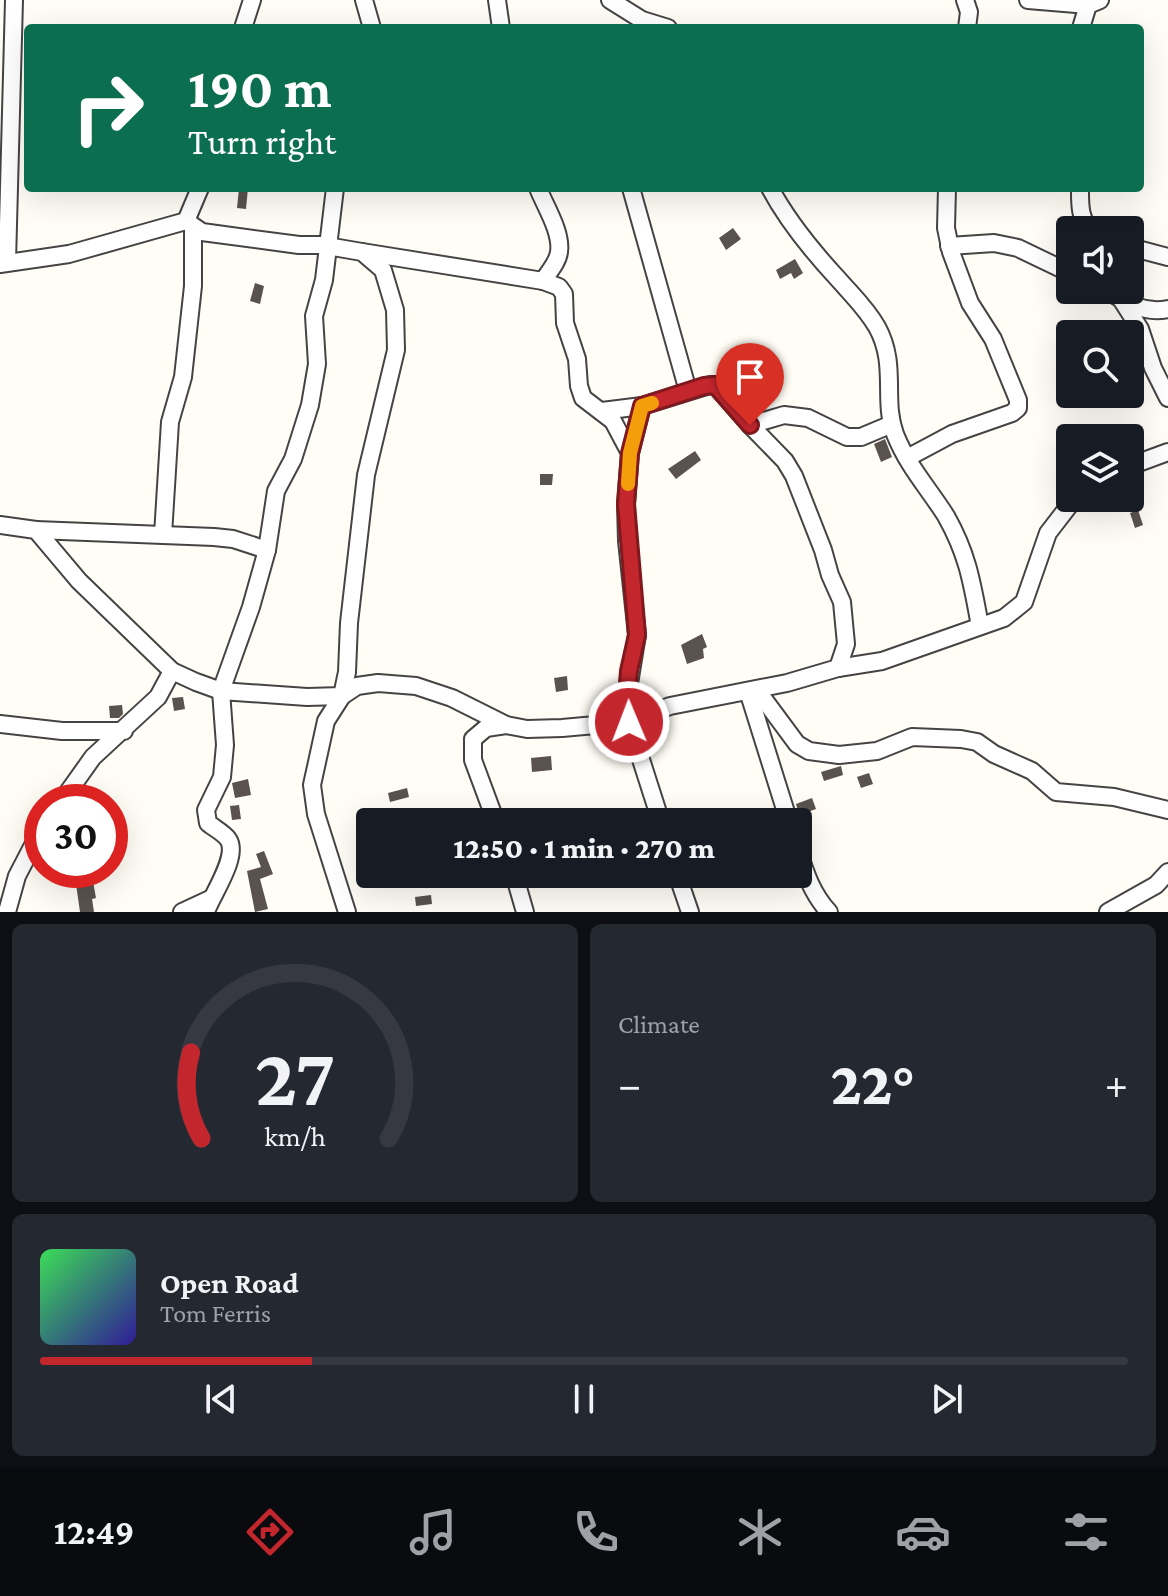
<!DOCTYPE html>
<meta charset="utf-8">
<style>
:root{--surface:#171b24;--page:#242831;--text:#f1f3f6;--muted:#9ea1a6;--line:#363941;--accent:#c4262e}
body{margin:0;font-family:"Crimson Pro",serif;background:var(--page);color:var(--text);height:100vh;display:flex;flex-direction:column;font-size:30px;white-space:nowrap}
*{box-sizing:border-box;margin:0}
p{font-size:26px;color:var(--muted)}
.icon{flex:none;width:44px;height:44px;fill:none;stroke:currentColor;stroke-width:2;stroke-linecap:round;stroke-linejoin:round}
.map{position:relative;height:912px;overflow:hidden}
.sheet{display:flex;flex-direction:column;gap:12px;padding:12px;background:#0d0f14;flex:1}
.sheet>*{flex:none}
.top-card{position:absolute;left:24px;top:24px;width:1120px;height:168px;border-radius:8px;box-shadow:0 8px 32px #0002;background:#0b6e4f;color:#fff;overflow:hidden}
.buttons{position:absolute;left:1056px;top:216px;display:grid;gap:16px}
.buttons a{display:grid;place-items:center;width:88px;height:88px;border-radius:8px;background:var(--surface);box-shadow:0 8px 32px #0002;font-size:40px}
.speed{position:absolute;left:24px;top:784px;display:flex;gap:16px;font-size:40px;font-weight:700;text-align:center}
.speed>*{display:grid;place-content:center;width:104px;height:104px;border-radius:50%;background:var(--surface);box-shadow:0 8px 32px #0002;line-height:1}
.speed .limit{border:12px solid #d22;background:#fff;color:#111}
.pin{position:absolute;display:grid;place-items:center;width:68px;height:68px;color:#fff;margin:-82px -34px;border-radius:50% 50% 50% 0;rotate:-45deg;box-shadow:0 0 8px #0007}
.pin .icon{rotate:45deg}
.me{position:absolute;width:88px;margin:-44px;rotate:359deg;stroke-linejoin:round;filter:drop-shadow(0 0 6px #0008)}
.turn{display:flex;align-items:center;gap:28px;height:168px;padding:0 32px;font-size:36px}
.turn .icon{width:104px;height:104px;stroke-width:2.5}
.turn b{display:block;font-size:56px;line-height:68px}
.big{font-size:60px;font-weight:800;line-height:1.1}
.sheet .card{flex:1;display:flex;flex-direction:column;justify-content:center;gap:12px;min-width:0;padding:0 28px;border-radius:12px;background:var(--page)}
.sheet .dial{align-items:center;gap:0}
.dial svg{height:208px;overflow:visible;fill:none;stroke:var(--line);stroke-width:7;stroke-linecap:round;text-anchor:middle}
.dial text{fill:var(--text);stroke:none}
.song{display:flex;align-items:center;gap:24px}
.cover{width:96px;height:96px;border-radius:12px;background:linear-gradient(135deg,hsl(130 70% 55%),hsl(250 70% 35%))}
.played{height:8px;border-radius:4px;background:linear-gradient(90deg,var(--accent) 25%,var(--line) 25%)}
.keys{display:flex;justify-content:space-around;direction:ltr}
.heat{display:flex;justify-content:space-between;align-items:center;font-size:44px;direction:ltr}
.sheet .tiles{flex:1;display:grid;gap:12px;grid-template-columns:1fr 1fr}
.card:last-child{grid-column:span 2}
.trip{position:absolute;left:356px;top:808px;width:456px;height:80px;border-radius:8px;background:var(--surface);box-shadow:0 8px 32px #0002;font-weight:800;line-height:80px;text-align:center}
.dock{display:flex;height:128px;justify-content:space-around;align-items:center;background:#090b0e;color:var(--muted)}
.dock .icon{width:56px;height:56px}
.dock .current{color:var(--accent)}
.dock b{font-size:36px;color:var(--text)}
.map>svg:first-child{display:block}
.building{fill:#5a524d}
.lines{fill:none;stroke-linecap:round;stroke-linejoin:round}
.minor-casing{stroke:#444;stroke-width:20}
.minor{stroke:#fff;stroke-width:16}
.route-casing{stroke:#7f191e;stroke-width:20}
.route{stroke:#c4262e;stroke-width:14}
.slow{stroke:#f59e0b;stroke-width:14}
</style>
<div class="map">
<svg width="1168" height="912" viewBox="0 0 1168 912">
<rect width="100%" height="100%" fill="#fffdf5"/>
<g class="building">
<polygon points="239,188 248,188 246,209 237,208"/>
<polygon points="733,228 741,239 726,250 719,238"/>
<polygon points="795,259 803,273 794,279 791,273 780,279 776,270"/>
<polygon points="255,283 264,286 260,304 250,301"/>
<polygon points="885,439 892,457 881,462 874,444"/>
<polygon points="695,451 701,460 676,479 668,469"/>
<polygon points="540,474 553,474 552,485 540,485"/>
<polygon points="1138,510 1143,525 1135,528 1130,513"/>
<polygon points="702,634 707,647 703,649 704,658 687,664 681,645"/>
<polygon points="567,676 568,690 556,692 554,678"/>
<polygon points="183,697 185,709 174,711 172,698"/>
<polygon points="122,705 123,714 119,718 110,718 109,706"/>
<polygon points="551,756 552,770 532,772 531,758"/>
<polygon points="841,766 843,775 824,781 821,772"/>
<polygon points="869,773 873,784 861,788 857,777"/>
<polygon points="248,779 251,795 235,798 232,783"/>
<polygon points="407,788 409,797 390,802 388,793"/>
<polygon points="812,798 816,809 799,815 796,804"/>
<polygon points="239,805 241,819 232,820 230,806"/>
<polygon points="264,851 273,874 260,879 268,909 255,912 247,871 261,867 256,854"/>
<polygon points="74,870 91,870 96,898 92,899 94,912 80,912"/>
<polygon points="431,895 432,904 416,906 415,897"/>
</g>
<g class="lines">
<g class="minor-casing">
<g id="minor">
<polyline points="364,0 372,28"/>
<polyline points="497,0 501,28"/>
<polyline points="610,0 642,20 668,28"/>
<polyline points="965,0 969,12 967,28"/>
<polyline points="1028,0 1088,5"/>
<polyline points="243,28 252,0"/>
<polyline points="1081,28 1088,5 1100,0"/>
<path d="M538,188C545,206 562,232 559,252C558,262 548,273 543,281"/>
<polyline points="631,188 688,391"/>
<path d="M770,188C788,222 813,252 839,280C853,296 866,308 877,327C898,365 882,399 895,434C907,465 929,489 946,516C968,555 972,583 980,626"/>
<path d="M1080,188C1080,202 1079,221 1092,230"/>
<polyline points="186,221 202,232 299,245 321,245 362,252 383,270 395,310 396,350 366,475 349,623 347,672 342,696 326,721 312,785 316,814 347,912"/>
<polyline points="949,246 994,243 1018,248 1070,273"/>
<polyline points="1130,247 1168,257"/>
<polyline points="362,252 543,281 559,287 564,294 565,323 577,359 579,386 583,398 613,421 630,453 626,504 627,541 637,635 627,696 629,722 661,822"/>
<polyline points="7,262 14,0"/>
<polyline points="0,264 69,254 186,221 200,188"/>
<path d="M1107,290C1126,303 1145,314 1168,309"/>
<polyline points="1121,299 1140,329 1153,368 1168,398"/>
<polyline points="602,411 642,406 710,385 715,385 750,425 784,415 808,418 847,437 861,437 892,424"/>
<polyline points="750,425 785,461 794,476 823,550 830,575 842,602 846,644 838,668"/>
<polyline points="630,453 642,406"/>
<polyline points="907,458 952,434 1012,413 1018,408 1018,400 993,339 970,303 951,252 946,228 947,188"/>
<polyline points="1130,466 1168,452"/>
<polyline points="0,525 36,530 79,581 172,671 196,682 221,691 307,697 342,696 357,686 378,683 416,686 452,698 506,725 527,729 562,728 629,722 670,706 787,683 838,668 882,661 1004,618 1024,602 1048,533 1075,498"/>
<polyline points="36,530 214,537 233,539 267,550"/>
<polyline points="163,535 170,422 183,377 193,286 193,227"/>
<polyline points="757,690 797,744 809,751 839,755 877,751 912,737 961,739 977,742 994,754 1032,771 1056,792 1114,797 1168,810"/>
<polyline points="748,691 789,822"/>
<polyline points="0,724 62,731 124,731"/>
<polyline points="61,802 93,757 158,697 172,671"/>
<polyline points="496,822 473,760 473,739 486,728 506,725"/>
<path d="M798,850C805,872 812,894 829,912"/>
<polyline points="514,874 525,912"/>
<polyline points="677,874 690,912"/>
<polyline points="7,912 17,876 42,828"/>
<polyline points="182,912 210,899"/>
<path d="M206,912C211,896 240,856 228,839C224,833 214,828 208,823L206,810L222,777L225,745L221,691L251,607L267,550L276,491L293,459L310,405L317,364L314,316L324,280L335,188"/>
<polyline points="1108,912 1156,885 1168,872"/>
</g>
</g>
<use href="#minor" class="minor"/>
</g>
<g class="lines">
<g class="route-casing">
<polyline id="route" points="629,722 627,696 629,671 637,635 626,504 630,453 642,406 704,386 715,385 750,425"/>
</g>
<use href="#route" class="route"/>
<polyline class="slow" points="628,484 630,453 642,406 652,403"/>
</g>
</svg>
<div class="buttons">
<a><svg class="icon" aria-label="sound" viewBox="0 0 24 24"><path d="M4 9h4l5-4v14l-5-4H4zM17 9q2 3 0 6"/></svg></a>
<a><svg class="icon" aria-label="search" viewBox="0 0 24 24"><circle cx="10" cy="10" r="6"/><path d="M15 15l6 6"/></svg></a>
<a><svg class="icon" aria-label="layers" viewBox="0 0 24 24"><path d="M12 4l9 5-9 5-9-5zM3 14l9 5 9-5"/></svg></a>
</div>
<div class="speed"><div class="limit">30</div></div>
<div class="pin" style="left:750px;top:425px;background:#d93025"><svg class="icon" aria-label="arrive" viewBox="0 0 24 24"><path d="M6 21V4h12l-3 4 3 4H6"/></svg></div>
<svg class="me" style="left:629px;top:722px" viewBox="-20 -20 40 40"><circle r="17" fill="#c4262e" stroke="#fff" stroke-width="3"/><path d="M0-11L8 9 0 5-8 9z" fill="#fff"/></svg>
<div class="trip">12:50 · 1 min · 270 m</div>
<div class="top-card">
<div class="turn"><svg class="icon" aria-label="right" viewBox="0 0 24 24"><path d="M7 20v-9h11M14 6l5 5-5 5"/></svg><div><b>190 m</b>Turn right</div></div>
</div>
</div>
<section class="sheet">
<div class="tiles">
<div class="card dial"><svg viewBox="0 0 100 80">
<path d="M14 69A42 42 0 1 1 86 69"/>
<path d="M14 69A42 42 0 0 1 10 36" stroke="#c4262e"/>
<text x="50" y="56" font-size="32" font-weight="700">27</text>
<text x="50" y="72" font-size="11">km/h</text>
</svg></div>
<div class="card"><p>Climate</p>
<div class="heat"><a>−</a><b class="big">22°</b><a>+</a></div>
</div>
<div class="card">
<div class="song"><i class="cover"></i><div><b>Open Road</b><p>Tom Ferris</p></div></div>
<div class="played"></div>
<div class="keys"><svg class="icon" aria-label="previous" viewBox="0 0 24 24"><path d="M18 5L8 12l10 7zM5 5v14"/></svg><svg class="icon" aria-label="pause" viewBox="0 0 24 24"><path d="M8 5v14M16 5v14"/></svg><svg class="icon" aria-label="next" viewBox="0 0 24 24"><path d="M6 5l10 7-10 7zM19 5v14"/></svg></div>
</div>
</div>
</section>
<nav class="dock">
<b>12:49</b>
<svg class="icon current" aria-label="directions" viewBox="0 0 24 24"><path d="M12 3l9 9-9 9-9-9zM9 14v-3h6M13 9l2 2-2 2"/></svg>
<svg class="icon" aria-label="music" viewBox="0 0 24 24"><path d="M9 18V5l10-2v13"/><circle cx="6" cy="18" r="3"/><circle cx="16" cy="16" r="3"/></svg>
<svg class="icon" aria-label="phone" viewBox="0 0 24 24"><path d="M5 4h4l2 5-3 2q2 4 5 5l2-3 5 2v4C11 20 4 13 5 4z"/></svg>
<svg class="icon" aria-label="climate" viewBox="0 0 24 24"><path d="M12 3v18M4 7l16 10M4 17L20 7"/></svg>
<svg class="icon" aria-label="car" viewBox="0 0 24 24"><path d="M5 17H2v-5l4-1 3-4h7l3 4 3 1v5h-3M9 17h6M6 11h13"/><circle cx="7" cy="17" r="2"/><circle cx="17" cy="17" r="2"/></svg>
<svg class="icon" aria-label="filters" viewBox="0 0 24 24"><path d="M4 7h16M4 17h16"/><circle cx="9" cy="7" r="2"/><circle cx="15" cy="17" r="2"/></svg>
</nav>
